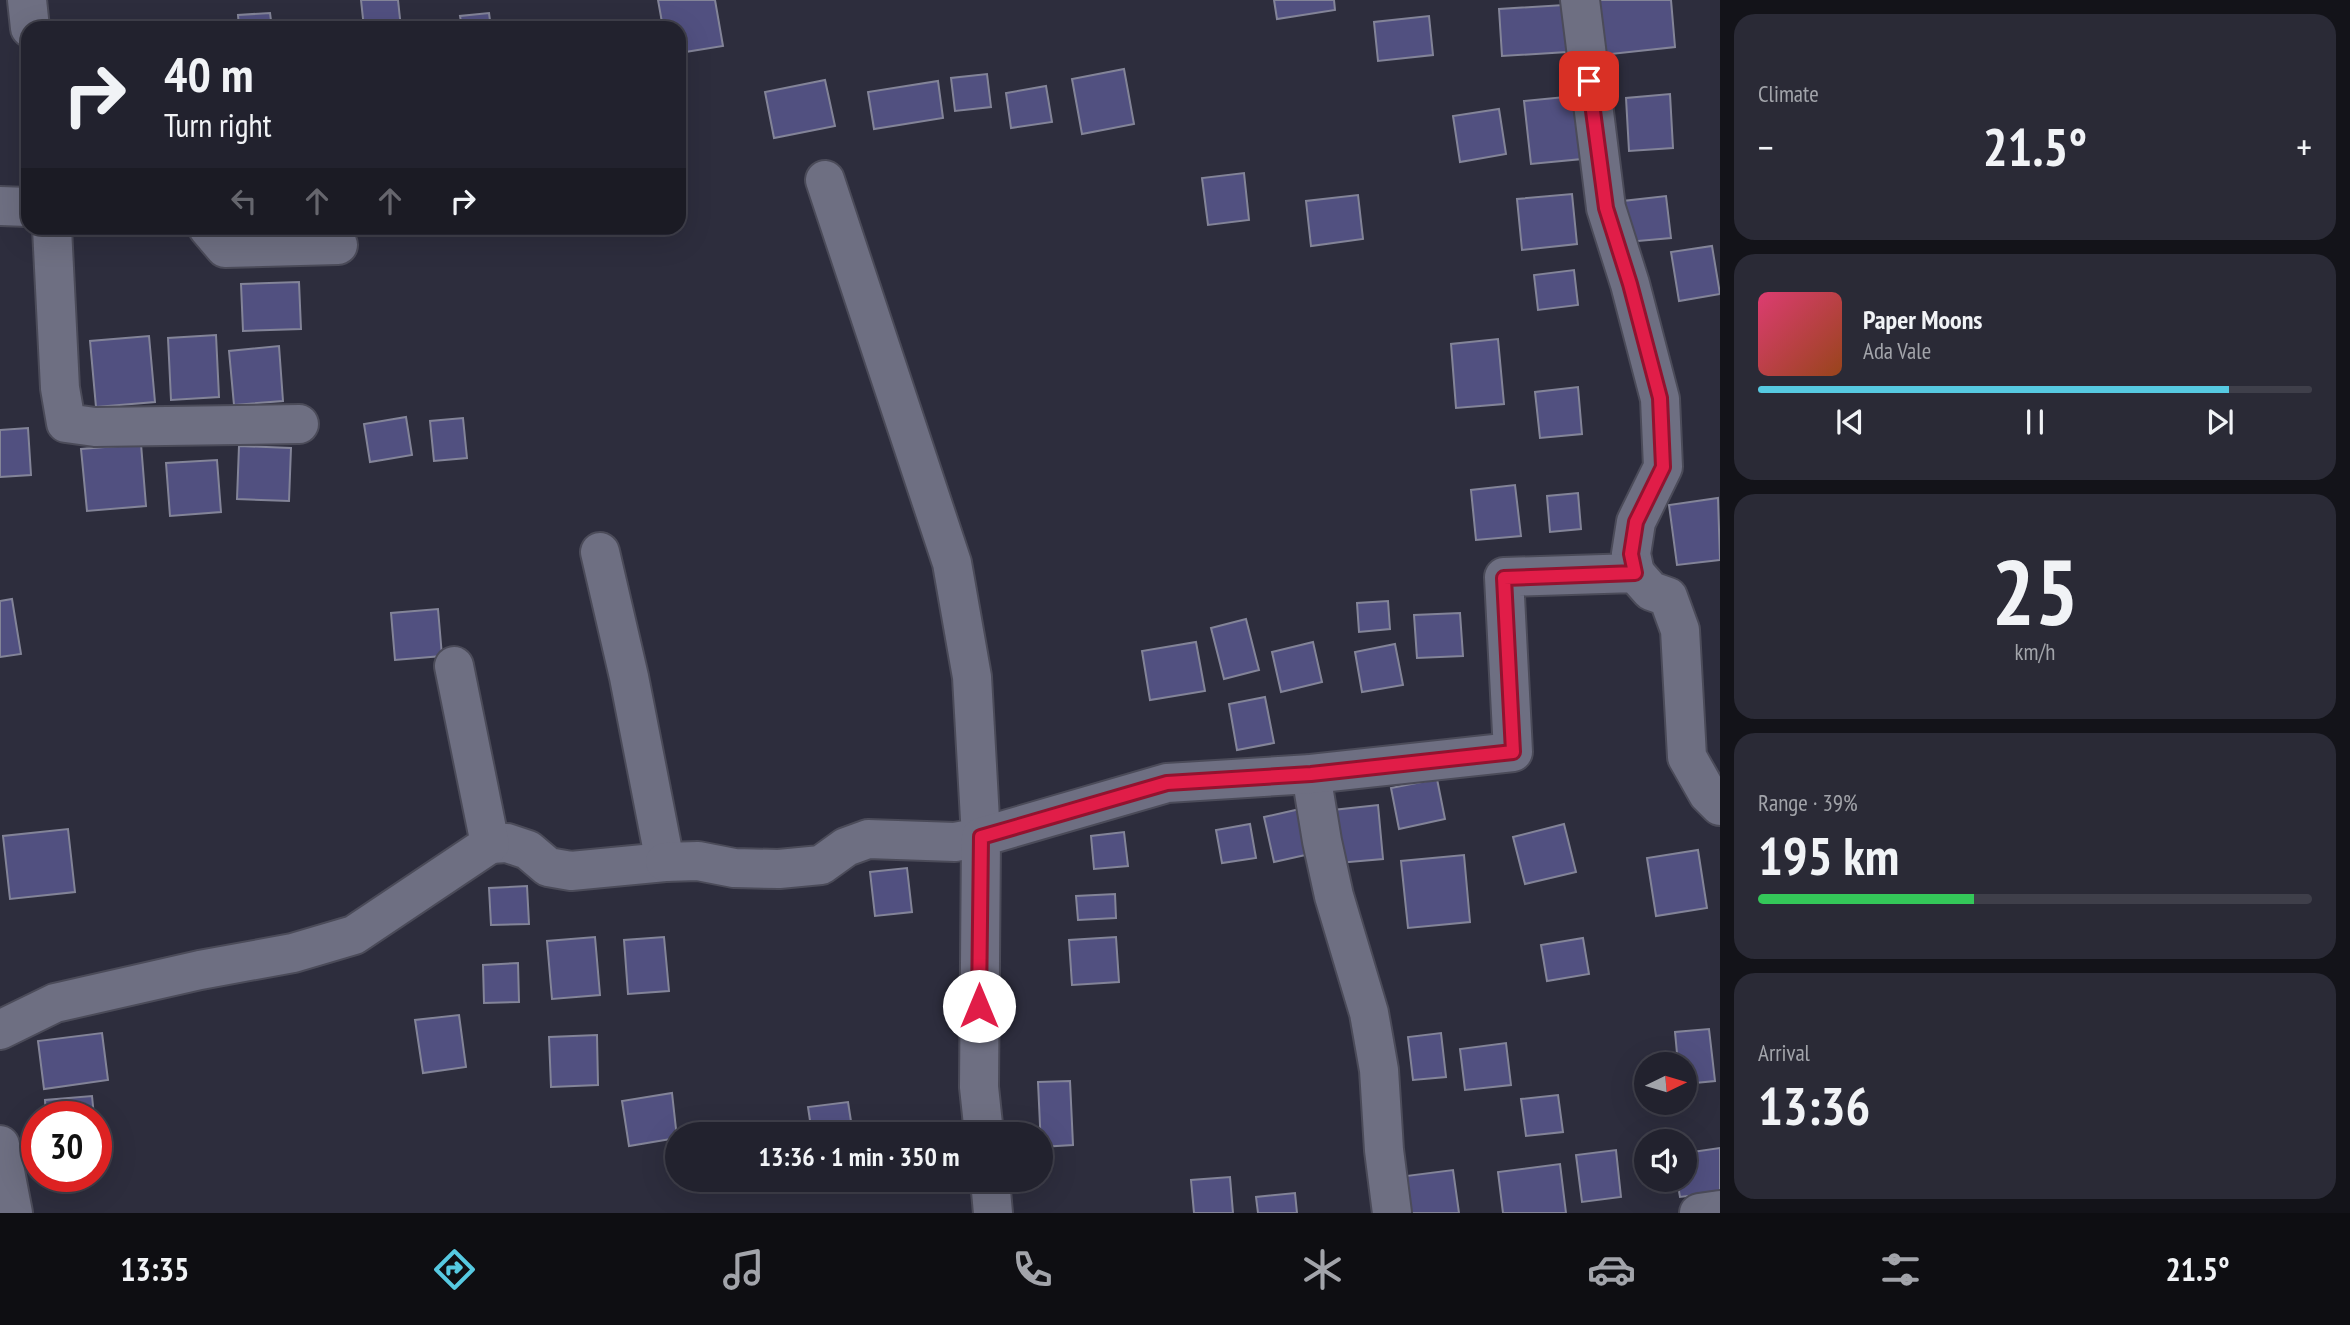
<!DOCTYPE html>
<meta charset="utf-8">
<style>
:root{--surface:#22222e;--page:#2a2a36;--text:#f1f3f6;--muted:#a2a4aa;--line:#3f3f4a;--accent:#56c9e1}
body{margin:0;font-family:"PT Sans Narrow",sans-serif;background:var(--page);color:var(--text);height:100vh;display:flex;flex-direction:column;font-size:26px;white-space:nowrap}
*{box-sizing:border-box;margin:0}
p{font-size:23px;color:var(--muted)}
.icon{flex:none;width:38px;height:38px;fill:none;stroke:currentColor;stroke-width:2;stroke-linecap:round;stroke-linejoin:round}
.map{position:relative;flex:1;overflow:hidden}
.side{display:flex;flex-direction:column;gap:14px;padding:14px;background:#131319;width:630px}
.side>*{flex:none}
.banner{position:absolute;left:21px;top:21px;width:665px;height:214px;border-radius:21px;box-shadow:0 7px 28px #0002,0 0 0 2px var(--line);background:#22222e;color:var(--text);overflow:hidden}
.needle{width:46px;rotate:85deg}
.controls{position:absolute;left:1634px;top:1052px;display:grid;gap:14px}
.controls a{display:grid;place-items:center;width:63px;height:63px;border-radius:50%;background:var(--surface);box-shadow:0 7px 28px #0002,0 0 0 2px var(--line);font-size:35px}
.speed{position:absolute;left:21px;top:1101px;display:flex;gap:14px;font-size:35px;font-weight:700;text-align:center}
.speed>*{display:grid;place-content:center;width:91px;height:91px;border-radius:50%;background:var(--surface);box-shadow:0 7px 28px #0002,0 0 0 2px var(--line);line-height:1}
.speed .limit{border:10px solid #d22;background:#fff;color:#111}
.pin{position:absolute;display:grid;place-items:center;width:60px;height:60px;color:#fff;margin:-30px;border-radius:14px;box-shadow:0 4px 10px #0006}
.me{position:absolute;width:77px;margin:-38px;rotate:0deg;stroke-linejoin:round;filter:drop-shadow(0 0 5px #0008)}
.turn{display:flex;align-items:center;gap:24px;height:147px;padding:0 28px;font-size:32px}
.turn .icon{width:91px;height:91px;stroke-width:2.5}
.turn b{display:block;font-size:49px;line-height:60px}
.lanes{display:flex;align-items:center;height:66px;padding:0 28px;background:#0003;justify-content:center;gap:35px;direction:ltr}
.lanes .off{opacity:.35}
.big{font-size:52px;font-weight:800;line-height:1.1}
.side .card{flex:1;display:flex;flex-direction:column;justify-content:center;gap:10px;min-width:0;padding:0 24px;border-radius:21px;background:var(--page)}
.side .dial{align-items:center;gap:0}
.dial b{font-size:91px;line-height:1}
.song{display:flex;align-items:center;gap:21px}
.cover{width:84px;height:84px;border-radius:10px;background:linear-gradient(135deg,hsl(340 70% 55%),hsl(20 70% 35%))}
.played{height:7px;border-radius:4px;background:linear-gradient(90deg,var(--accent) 85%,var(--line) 85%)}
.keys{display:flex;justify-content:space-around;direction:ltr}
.heat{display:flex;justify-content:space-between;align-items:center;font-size:38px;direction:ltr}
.charge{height:10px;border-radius:5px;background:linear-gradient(90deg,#34c759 39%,var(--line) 0)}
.trip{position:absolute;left:665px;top:1122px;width:388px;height:70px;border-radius:35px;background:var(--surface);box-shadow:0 7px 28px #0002,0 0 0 2px var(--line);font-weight:800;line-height:70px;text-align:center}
.menu{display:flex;height:112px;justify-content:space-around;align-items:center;background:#0e0e12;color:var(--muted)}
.menu .icon{width:49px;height:49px}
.menu .current{color:var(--accent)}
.menu b{font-size:32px;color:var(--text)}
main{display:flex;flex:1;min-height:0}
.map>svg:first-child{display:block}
.building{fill:#515080;stroke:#838498;stroke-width:2}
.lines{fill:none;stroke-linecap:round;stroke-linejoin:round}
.minor-casing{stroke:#4b4b59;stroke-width:42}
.minor{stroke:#6e6f82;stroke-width:38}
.route-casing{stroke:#92132f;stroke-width:18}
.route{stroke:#e11d48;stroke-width:12}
</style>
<main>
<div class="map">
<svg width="1720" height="1213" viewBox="0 0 1720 1213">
<rect width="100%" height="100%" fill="#2d2d3d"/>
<g class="building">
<polygon points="361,0 398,0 401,28 364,28"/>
<polygon points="658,0 715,0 723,46 679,53 679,28 663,28"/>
<polygon points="1274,0 1334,0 1335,10 1277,19"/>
<polygon points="1597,0 1671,0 1675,47 1602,55"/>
<polygon points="1564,5 1567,52 1502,56 1499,9"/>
<polygon points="270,13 272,28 239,28 238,15"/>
<polygon points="489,13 491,28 462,28 460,16"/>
<polygon points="1429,16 1433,55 1378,61 1374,22"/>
<polygon points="1124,69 1134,124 1082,134 1072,79"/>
<polygon points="987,74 991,107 955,111 951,78"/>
<polygon points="825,80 835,126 774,138 765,92"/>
<polygon points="938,81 943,118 874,129 868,92"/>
<polygon points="1046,86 1052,122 1011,128 1006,93"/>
<polygon points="1670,94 1673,148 1629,151 1626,98"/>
<polygon points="1575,96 1582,159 1531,164 1524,101"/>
<polygon points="1499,109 1506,154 1460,162 1453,116"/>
<polygon points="1244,173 1249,220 1208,225 1202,178"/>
<polygon points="1572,194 1577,244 1522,250 1517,199"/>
<polygon points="1358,195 1363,239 1311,246 1306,201"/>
<polygon points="1666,196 1671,238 1627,242 1623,201"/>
<polygon points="1712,246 1720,294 1679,301 1671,252"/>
<polygon points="1574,270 1578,305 1538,310 1534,275"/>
<polygon points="299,282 301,329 243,331 241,284"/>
<polygon points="216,335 219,397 171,400 168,338"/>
<polygon points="149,336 155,402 96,407 90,341"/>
<polygon points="1498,339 1504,404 1456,408 1451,344"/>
<polygon points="279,346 283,401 234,405 229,351"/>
<polygon points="1578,387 1582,434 1540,438 1535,392"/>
<polygon points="406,417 412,455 370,462 364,424"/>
<polygon points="463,418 467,458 434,461 430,421"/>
<polygon points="28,428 31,475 0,477 0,430"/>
<polygon points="141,444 146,506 87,511 81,449"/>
<polygon points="239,446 291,448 289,501 237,499"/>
<polygon points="217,460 221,512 170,516 166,463"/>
<polygon points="1515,485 1521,536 1476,540 1471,490"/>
<polygon points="1578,493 1581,529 1550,532 1547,496"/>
<polygon points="1718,498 1720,560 1677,565 1669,505"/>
<polygon points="12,599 21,654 0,657 0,601"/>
<polygon points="1388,601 1390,629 1359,632 1357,603"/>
<polygon points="438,609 442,656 395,660 391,613"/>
<polygon points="1460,613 1463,656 1417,658 1414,615"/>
<polygon points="1246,619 1259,670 1224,679 1211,628"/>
<polygon points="1196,642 1205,691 1150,700 1142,651"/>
<polygon points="1313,642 1322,682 1281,692 1272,652"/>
<polygon points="1395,644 1403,685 1362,692 1355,652"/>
<polygon points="1265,697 1274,743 1237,750 1229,704"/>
<polygon points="1437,779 1445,819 1399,829 1391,788"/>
<polygon points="1378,805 1383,859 1338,863 1333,810"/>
<polygon points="1300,809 1310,854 1274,862 1264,817"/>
<polygon points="1250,824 1256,858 1222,863 1216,830"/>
<polygon points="1564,824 1576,872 1525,884 1513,837"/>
<polygon points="68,829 75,892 10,899 3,836"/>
<polygon points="1124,832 1128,866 1094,869 1091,836"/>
<polygon points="1698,850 1707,908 1656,916 1647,858"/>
<polygon points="1464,855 1470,922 1408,928 1401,861"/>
<polygon points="907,868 912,912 875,916 870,872"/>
<polygon points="527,886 529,924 491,925 489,888"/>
<polygon points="1115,894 1116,918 1078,920 1076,896"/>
<polygon points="595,937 600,995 552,999 547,941"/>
<polygon points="664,937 669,991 628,994 624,940"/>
<polygon points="1116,937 1119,982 1072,985 1069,940"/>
<polygon points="1583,938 1589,974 1547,981 1541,945"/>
<polygon points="518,963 519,1002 484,1003 483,965"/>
<polygon points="459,1015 466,1067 423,1073 415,1020"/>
<polygon points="1709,1029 1715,1081 1685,1084 1685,1064 1678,1064 1675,1032"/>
<polygon points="102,1033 108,1080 44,1089 38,1041"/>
<polygon points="1441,1033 1446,1077 1413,1080 1408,1037"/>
<polygon points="597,1035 598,1085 551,1087 549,1037"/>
<polygon points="1506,1043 1511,1085 1465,1090 1460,1049"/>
<polygon points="1070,1081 1073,1145 1041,1147 1038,1082"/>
<polygon points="672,1093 677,1138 629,1146 622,1101"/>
<polygon points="1558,1095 1563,1132 1526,1136 1521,1099"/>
<polygon points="92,1096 94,1116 46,1116 45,1100"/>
<polygon points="848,1102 853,1134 812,1134 808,1107"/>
<polygon points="1720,1148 1720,1192 1680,1197 1677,1180 1685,1180 1685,1153"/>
<polygon points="1616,1150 1621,1197 1582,1202 1576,1155"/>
<polygon points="1560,1164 1566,1213 1503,1213 1498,1172"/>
<polygon points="1453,1170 1459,1213 1410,1213 1406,1176"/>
<polygon points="1230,1177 1233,1213 1194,1213 1191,1180"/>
<polygon points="1295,1193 1297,1213 1258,1213 1256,1197"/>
</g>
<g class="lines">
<g class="minor-casing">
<g id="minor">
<polyline points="27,0 30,28"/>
<polyline points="1580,0 1606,208 1630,284 1660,399 1663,467 1636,522 1631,554 1635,573"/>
<polyline points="0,206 28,207"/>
<polyline points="52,228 60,388 66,423 95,427 299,424"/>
<polyline points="208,228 225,248 338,245"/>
<polyline points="1311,774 1322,841 1334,896 1369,1013 1379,1070 1384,1150 1392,1213"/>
<polyline points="490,844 507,843 528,850 548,867 571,871 665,862 629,677 600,552"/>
<polyline points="665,862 698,861 734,868 779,869 821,865 846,847 868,839 955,842 981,837 972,677 952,563 825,180"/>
<polyline points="0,1030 55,1003 200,970 293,953 354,935 490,844 454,666"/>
<polyline points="984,1134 979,1087 981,837 1167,783 1311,774 1513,752 1504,577 1635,573 1651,591 1668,597 1680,630 1687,757 1708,794 1720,806"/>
<polyline points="0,1145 13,1213"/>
<polyline points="990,1180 993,1213"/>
<polyline points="1699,1213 1720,1210"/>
</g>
</g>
<use href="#minor" class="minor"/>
</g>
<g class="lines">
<g class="route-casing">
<polyline id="route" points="979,1006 981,837 1167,783 1311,774 1513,752 1504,578 1635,573 1631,554 1636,522 1663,467 1660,398 1630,284 1606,208 1589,81"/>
</g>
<use href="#route" class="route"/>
</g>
</svg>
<div class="controls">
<a><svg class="needle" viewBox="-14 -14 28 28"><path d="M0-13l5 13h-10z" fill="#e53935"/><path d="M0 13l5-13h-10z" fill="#a2a4aa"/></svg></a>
<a><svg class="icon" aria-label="sound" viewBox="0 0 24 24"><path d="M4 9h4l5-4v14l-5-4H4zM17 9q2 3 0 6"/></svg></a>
</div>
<div class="speed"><div class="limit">30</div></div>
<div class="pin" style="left:1589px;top:81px;background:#d93025"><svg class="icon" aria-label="arrive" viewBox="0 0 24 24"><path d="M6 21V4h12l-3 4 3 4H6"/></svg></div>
<svg class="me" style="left:979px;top:1006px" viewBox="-20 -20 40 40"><circle r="19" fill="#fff"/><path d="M0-13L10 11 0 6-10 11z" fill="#e11d48"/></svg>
<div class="trip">13:36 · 1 min · 350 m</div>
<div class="banner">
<div class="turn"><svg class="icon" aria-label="right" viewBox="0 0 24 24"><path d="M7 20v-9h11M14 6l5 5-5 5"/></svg><div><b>40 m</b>Turn right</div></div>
<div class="lanes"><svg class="icon off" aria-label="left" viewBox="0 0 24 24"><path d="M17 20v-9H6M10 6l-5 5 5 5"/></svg><svg class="icon off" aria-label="ahead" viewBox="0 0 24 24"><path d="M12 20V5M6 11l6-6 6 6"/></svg><svg class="icon off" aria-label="ahead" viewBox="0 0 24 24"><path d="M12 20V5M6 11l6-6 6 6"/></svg><svg class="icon" aria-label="right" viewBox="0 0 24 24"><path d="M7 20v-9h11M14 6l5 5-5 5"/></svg></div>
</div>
</div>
<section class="side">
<div class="card"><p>Climate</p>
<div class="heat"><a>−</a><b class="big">21.5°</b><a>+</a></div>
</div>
<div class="card">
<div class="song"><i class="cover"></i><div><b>Paper Moons</b><p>Ada Vale</p></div></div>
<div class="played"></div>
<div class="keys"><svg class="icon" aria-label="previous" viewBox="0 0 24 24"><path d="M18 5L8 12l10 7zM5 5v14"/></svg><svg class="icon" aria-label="pause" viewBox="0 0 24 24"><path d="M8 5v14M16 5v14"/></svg><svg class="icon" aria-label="next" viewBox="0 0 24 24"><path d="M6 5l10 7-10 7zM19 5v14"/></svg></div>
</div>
<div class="card dial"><b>25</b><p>km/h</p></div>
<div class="card"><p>Range · 39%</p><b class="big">195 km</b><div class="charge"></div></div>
<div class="card"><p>Arrival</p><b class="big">13:36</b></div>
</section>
</main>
<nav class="menu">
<b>13:35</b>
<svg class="icon current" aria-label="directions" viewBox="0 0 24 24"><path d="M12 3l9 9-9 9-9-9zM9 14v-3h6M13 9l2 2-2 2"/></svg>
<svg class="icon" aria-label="music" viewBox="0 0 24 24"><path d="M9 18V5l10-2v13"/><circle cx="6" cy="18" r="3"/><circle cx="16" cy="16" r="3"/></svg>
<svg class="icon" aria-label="phone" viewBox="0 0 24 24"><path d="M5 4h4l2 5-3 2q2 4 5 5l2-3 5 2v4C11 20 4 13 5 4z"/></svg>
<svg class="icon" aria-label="climate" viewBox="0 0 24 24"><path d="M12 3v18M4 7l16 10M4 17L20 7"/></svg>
<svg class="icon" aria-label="car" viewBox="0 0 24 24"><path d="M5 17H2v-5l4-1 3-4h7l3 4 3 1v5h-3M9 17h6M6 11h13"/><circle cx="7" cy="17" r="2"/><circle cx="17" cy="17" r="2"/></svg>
<svg class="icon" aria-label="filters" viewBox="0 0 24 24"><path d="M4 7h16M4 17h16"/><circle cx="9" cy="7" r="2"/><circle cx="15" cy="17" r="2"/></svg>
<b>21.5°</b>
</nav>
